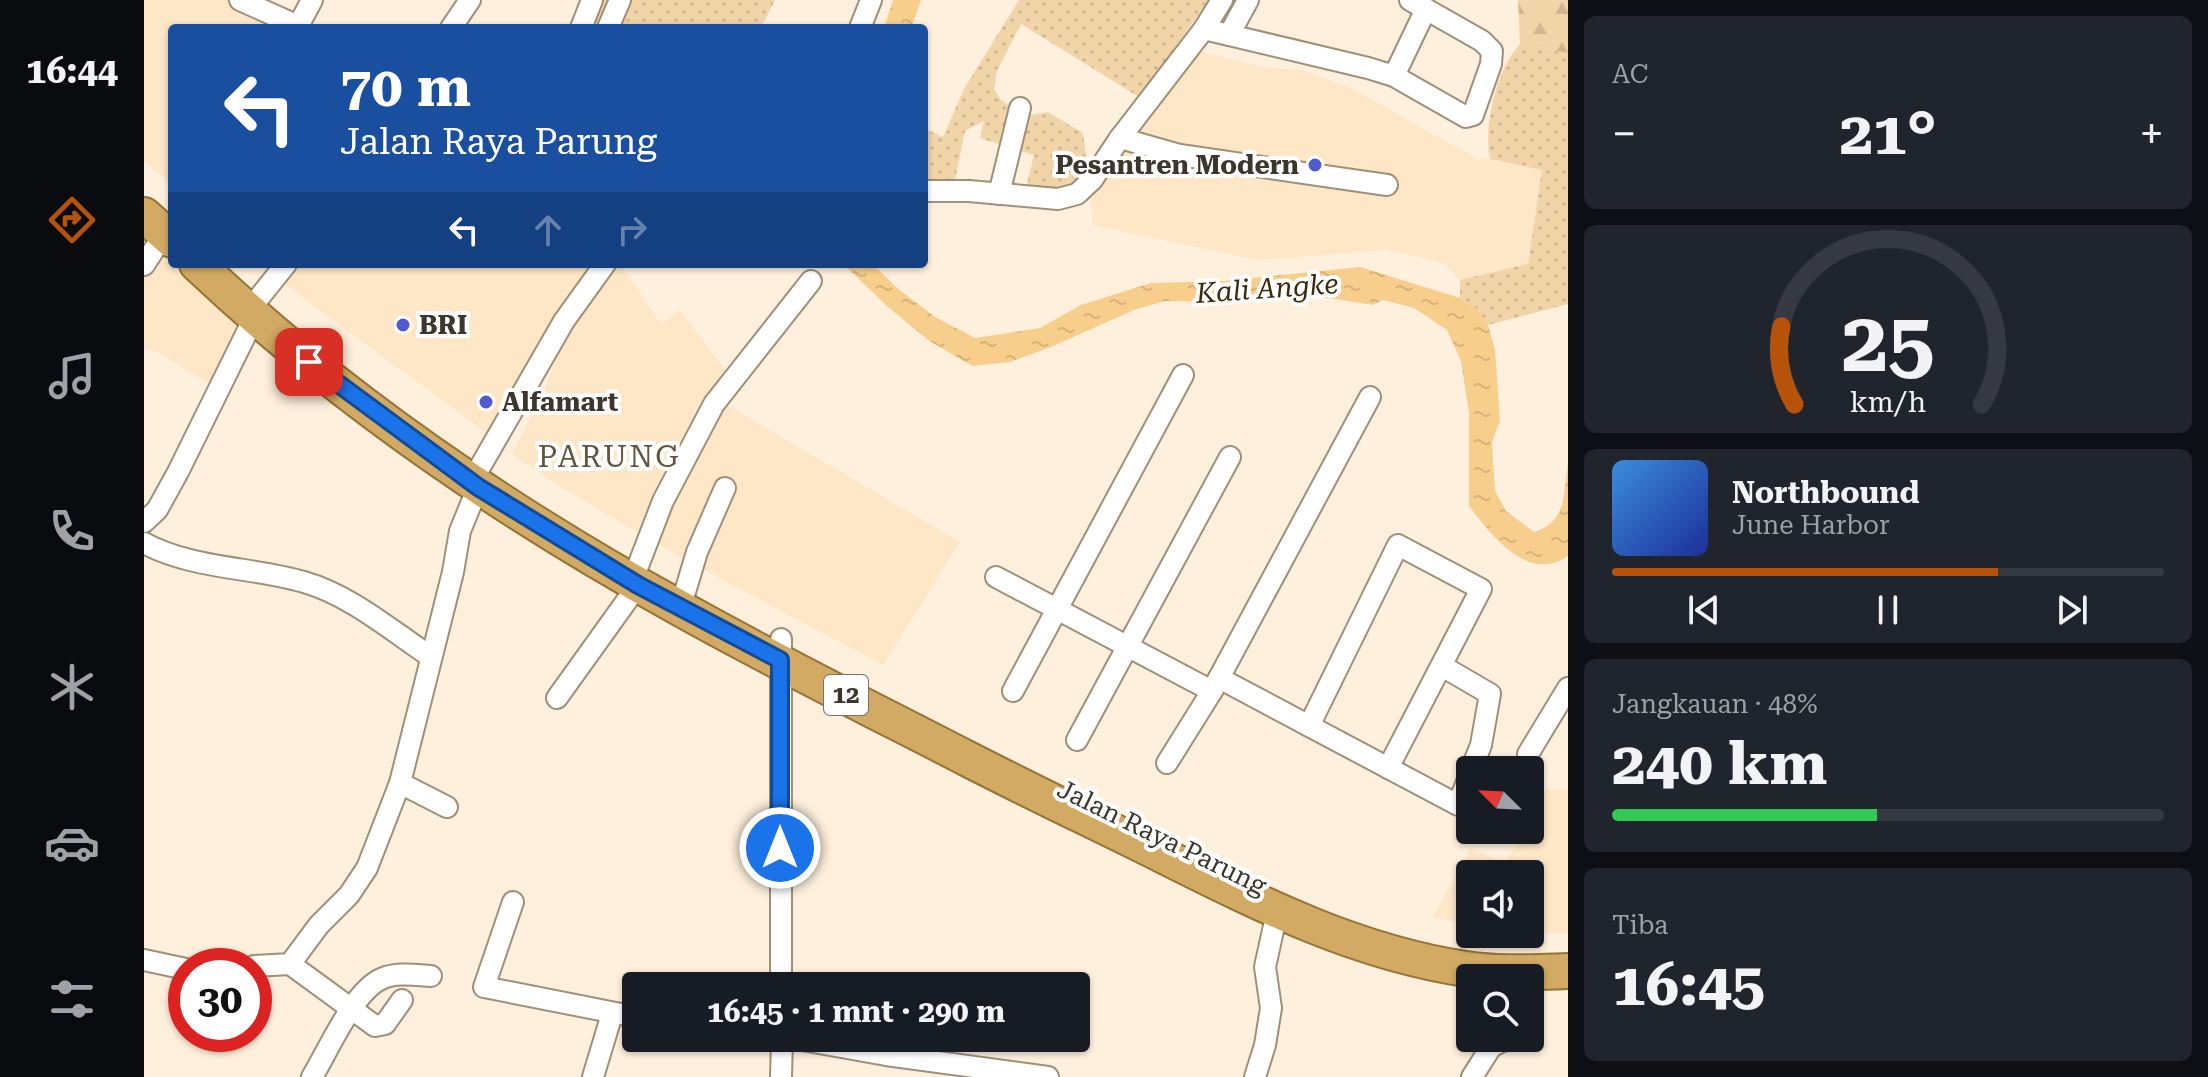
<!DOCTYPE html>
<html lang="id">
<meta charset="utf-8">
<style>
:root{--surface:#171b24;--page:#20242c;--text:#f1f3f6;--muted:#9ea1a6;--line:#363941;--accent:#b45309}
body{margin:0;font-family:"Roboto Serif",serif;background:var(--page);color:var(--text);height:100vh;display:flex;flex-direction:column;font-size:30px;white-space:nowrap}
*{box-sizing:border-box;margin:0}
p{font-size:26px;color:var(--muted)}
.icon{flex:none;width:44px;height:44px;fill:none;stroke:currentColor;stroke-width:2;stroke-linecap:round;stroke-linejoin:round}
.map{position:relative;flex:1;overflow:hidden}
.sheet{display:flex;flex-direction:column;gap:16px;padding:16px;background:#0d0f14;width:640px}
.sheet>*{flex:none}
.top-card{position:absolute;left:24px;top:24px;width:760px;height:244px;border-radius:8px;box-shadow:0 2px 6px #0004;background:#1a4fa0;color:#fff;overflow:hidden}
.needle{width:52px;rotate:294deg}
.controls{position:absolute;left:1312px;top:756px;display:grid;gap:16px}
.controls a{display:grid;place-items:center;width:88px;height:88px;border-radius:8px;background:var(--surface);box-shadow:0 2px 6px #0004;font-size:40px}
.speed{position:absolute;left:24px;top:948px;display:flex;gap:16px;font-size:40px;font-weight:700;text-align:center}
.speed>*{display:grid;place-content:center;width:104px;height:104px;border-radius:50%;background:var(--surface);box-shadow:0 2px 6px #0004;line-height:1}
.speed .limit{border:12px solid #d22;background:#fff;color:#111}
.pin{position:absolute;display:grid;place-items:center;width:68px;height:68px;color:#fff;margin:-34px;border-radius:16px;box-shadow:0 4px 12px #0006}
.me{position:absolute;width:88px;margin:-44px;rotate:0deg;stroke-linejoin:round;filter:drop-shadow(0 0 6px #0008)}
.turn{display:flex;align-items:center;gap:28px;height:168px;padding:0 40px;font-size:36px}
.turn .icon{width:104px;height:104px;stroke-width:2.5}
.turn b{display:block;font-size:56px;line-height:68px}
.lanes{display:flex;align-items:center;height:76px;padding:0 40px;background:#0003;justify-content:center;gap:40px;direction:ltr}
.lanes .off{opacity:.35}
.big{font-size:60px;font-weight:700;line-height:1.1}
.sheet .card{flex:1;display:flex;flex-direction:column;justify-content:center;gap:12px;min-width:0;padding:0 28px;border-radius:12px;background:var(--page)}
.sheet .dial{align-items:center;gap:0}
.dial svg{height:208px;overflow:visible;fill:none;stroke:var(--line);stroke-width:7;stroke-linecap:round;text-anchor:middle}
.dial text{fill:var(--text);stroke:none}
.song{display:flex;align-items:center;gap:24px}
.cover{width:96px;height:96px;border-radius:12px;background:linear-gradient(135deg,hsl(210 70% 55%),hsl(230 70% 35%))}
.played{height:8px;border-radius:4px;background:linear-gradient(90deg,var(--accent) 70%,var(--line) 70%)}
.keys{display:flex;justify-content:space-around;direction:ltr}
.heat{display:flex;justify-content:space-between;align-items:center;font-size:44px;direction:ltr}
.charge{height:12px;border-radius:6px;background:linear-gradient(90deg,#34c759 48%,var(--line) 0)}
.trip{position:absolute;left:478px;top:972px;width:468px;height:80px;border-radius:8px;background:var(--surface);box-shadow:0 2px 6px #0004;font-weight:700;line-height:80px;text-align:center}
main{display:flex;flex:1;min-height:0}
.dock{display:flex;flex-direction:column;width:144px;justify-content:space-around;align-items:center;background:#090b0e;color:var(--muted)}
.dock .icon{width:56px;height:56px}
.dock .active{color:var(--accent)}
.dock b{font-size:36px;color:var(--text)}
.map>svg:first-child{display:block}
.built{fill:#fde7c7}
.grass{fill:url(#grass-dots)}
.forest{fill:url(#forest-firs)}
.water{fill:url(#water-ripples)}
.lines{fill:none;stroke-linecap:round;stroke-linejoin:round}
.minor-casing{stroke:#a09078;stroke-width:24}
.trunk-casing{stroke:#967336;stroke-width:38}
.minor{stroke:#fff;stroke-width:20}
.trunk{stroke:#d2aa63;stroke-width:34}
.route-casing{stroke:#114b97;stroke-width:20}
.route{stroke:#1a73e8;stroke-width:14}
.poi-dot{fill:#515bd1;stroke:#fff;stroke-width:3}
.labels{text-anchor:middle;stroke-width:8;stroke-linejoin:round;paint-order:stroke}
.shield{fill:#fff;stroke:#77726b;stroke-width:2}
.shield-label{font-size:24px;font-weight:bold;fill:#3d362c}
.poi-label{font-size:26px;font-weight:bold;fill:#3d362c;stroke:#fff;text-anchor:start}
.street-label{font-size:26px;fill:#3d362c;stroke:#fff}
.water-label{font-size:28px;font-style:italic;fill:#3a290c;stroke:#fff}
.quarter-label{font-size:30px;letter-spacing:2px;fill:#62543e;stroke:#fff}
</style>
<main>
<nav class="dock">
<b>16:44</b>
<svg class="icon active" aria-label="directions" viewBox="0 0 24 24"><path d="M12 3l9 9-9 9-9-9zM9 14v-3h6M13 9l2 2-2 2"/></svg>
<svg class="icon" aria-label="music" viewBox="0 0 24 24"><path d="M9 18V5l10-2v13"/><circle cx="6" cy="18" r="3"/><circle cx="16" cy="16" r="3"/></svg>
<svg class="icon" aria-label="phone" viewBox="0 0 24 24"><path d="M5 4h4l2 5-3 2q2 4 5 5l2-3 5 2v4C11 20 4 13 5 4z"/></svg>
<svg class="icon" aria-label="climate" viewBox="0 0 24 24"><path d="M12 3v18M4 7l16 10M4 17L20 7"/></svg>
<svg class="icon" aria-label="car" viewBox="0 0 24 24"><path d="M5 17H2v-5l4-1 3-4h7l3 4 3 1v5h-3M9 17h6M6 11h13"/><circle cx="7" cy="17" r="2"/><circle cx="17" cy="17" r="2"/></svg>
<svg class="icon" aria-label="filters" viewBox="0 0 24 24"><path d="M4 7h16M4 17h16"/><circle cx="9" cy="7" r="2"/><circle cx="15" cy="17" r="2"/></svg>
</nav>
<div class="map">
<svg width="1424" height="1077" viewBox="0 0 1424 1077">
<defs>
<pattern id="grass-dots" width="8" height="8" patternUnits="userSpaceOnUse" patternTransform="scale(2)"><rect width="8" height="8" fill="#f1d4a8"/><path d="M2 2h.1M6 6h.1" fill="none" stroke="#d0b791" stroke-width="1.8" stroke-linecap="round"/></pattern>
<pattern id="forest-firs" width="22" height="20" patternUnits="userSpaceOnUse" patternTransform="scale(2)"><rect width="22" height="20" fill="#f1d4a8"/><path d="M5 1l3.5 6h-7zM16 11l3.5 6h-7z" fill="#d0b791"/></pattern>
<pattern id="water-ripples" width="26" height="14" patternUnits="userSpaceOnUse" patternTransform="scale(2)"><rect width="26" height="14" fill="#f8ce8d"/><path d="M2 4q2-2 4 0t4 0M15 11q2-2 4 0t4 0" fill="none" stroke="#d6b27a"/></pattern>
</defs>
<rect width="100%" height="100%" fill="#fef0dc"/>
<g class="built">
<polygon points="0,0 115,0 155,14 148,28 28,28 28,185 0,161"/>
<polygon points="1054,51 1118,67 1158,70 1207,88 1335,160 1340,158 1398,170 1384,264 1316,280 1301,263 1243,250 1113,260 949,225 947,200 977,149"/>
<polygon points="0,219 28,245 28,264 49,264 110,319 77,391 17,354 0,349"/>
<polygon points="143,264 452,264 405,326 351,439 132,278"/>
<polygon points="470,264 477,264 517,324 536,310 585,375 564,394 816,542 739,665 545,562 422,490 368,454 398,396 420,339"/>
<polygon points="1402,789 1424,790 1424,934 1386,932 1386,874 1326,874 1326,925 1289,917 1327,848 1361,864 1380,830 1386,830 1386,819"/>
</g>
<g class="grass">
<polygon points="452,0 631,0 617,28 440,28"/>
<polygon points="875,0 1065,0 995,97 877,24 853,71 850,89 857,100 881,116 904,112 939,133 944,172 926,192 882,188 890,155 836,138 840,121 821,131 811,180 780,180 780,128 799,137 820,89"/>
<path d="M1376,44L1424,53V304L1344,325L1333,309L1316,298V280L1384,264L1398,170L1346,159C1339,126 1353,68 1376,44Z"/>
</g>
<polygon class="forest" points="1374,0 1424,0 1424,53 1376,44"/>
<g class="water">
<polygon points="749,0 777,0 767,28 740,28"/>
<path d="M699,264H729L753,288L791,317L831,338L896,328L937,305L1007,283L1080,281L1216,267L1316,298L1333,309L1344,325L1351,350L1356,421L1348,442L1351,491L1362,511L1390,532C1424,522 1419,493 1424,464V556C1383,584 1347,534 1325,506V413L1317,361L1303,330L1270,308L1239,300L1229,305L1159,294L1084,302L1021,301L990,310L907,347L866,362L828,366L784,340L744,307Z"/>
</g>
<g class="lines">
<g class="minor-casing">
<g id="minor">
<polyline points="96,0 154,26"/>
<polyline points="153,28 168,0"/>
<polyline points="307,28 326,0"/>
<polyline points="437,28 448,0"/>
<polyline points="464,28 476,0"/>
<polyline points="716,28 727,0"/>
<polyline points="1060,29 1224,68 1250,76 1322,117 1329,115 1347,64 1348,51 1338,41 1266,0"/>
<polyline points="1085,35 1104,0"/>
<polyline points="1250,76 1282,9"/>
<polyline points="976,138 1036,155 1243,185"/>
<polyline points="780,191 825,191 914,199 933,194 948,180 976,138 1060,29 1078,0"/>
<polyline points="855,194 876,108"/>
<polyline points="0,265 21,233"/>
<polyline points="114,299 142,264"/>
<polyline points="336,467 420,321 461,264"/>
<polyline points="0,522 13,510 34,472 110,318"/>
<path d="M0,543C48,569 109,567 160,582C206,595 248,631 287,657"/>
<polyline points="494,566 519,501 570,404 667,281"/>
<polyline points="852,577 1068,691"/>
<polyline points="541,592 553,552 581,488"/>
<polyline points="637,639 637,986"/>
<polyline points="1298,666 1346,694 1337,745 1327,770"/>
<polyline points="1075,678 1314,805 1326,774"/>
<polyline points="869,691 1039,375"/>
<polyline points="413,698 494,585"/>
<polyline points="1165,726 1254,545 1337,589 1244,768"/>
<polyline points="933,740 1086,457"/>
<polyline points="1384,754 1424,688"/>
<polyline points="1023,763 1068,691 1226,397"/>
<polyline points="256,783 303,807"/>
<polyline points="369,902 340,987 492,1017"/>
<polyline points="0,960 42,969"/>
<polyline points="146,964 231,1026 241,1024 258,1000"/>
<polyline points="110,966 146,964 175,925 205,895 223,868 256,783 309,572 316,531 334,487"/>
<polyline points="647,1038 742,1055 904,1077"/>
<path d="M168,1077C184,1051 209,992 237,979C252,972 271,975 287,976"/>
<polyline points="449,1077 468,1014"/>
<polyline points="637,1077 638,1038"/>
<polyline points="1111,1077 1121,1045 1127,1008 1121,967 1133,912"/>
<polyline points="1328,1077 1347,1047 1364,1038"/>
</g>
</g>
<g class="trunk-casing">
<g id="trunk">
<polyline points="0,215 28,240"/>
<path d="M53,264C196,399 360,511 532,606C628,660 727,709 824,759C890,793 956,824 1022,857C1118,905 1214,953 1322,969C1355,974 1390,972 1424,971"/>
</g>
</g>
<use href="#minor" class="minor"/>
<use href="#trunk" class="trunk"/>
</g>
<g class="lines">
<g class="route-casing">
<polyline id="route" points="165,362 334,487 494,585 636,660 636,848"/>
</g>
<use href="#route" class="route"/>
</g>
<g class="poi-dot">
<circle cx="1171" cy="165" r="8"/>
<circle cx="259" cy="325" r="8"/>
<circle cx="342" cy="402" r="8"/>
</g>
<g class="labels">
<rect class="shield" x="680" y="675" width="44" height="40" rx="6"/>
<g class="shield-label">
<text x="702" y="703">12</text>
</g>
<g class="poi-label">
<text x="1155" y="174" text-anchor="end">Pesantren Modern</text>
<text x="275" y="334">BRI</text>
<text x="358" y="411">Alfamart</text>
</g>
<g class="street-label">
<text transform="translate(1018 837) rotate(26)" y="9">Jalan Raya Parung</text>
</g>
<g class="water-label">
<text transform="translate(1123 288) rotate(-4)" y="10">Kali Angke</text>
</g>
<g class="quarter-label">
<text x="465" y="467">PARUNG</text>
</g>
</g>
</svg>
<div class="controls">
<a><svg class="needle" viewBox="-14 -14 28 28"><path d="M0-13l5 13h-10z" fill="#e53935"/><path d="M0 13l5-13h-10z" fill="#9ea1a6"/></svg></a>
<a><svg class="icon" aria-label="sound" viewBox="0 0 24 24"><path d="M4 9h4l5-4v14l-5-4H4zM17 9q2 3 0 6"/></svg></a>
<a><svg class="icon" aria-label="search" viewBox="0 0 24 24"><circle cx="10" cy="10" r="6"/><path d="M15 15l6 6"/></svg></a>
</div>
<div class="speed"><div class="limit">30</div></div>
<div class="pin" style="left:165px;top:362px;background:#d93025"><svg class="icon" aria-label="arrive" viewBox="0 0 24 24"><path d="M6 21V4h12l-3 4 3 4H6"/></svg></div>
<svg class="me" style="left:636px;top:848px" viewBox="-20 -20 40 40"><circle r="17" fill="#1a73e8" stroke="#fff" stroke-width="3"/><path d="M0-11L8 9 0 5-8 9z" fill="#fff"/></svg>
<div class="trip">16:45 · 1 mnt · 290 m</div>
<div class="top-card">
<div class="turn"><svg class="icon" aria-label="left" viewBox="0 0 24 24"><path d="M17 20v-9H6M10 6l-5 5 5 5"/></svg><div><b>70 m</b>Jalan Raya Parung</div></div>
<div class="lanes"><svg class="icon" aria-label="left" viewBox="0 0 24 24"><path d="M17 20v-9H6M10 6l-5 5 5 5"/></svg><svg class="icon off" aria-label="ahead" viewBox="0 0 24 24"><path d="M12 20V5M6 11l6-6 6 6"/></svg><svg class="icon off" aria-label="right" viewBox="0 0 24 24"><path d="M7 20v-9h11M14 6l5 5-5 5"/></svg></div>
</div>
</div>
<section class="sheet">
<div class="card"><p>AC</p>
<div class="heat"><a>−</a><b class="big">21°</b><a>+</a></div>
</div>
<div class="card dial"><svg viewBox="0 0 100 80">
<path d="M14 69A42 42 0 1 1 86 69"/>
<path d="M14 69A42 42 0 0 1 9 39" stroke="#b45309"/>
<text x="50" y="56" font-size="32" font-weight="700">25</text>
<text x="50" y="72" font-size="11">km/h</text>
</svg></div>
<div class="card">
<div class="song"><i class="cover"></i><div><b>Northbound</b><p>June Harbor</p></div></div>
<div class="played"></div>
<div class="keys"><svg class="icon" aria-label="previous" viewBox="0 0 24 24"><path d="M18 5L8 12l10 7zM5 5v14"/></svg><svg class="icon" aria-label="pause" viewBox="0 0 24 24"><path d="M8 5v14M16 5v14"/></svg><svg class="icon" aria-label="next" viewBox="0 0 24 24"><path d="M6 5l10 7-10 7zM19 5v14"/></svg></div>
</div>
<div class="card"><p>Jangkauan · 48%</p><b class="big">240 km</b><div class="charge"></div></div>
<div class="card"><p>Tiba</p><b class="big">16:45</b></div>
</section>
</main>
